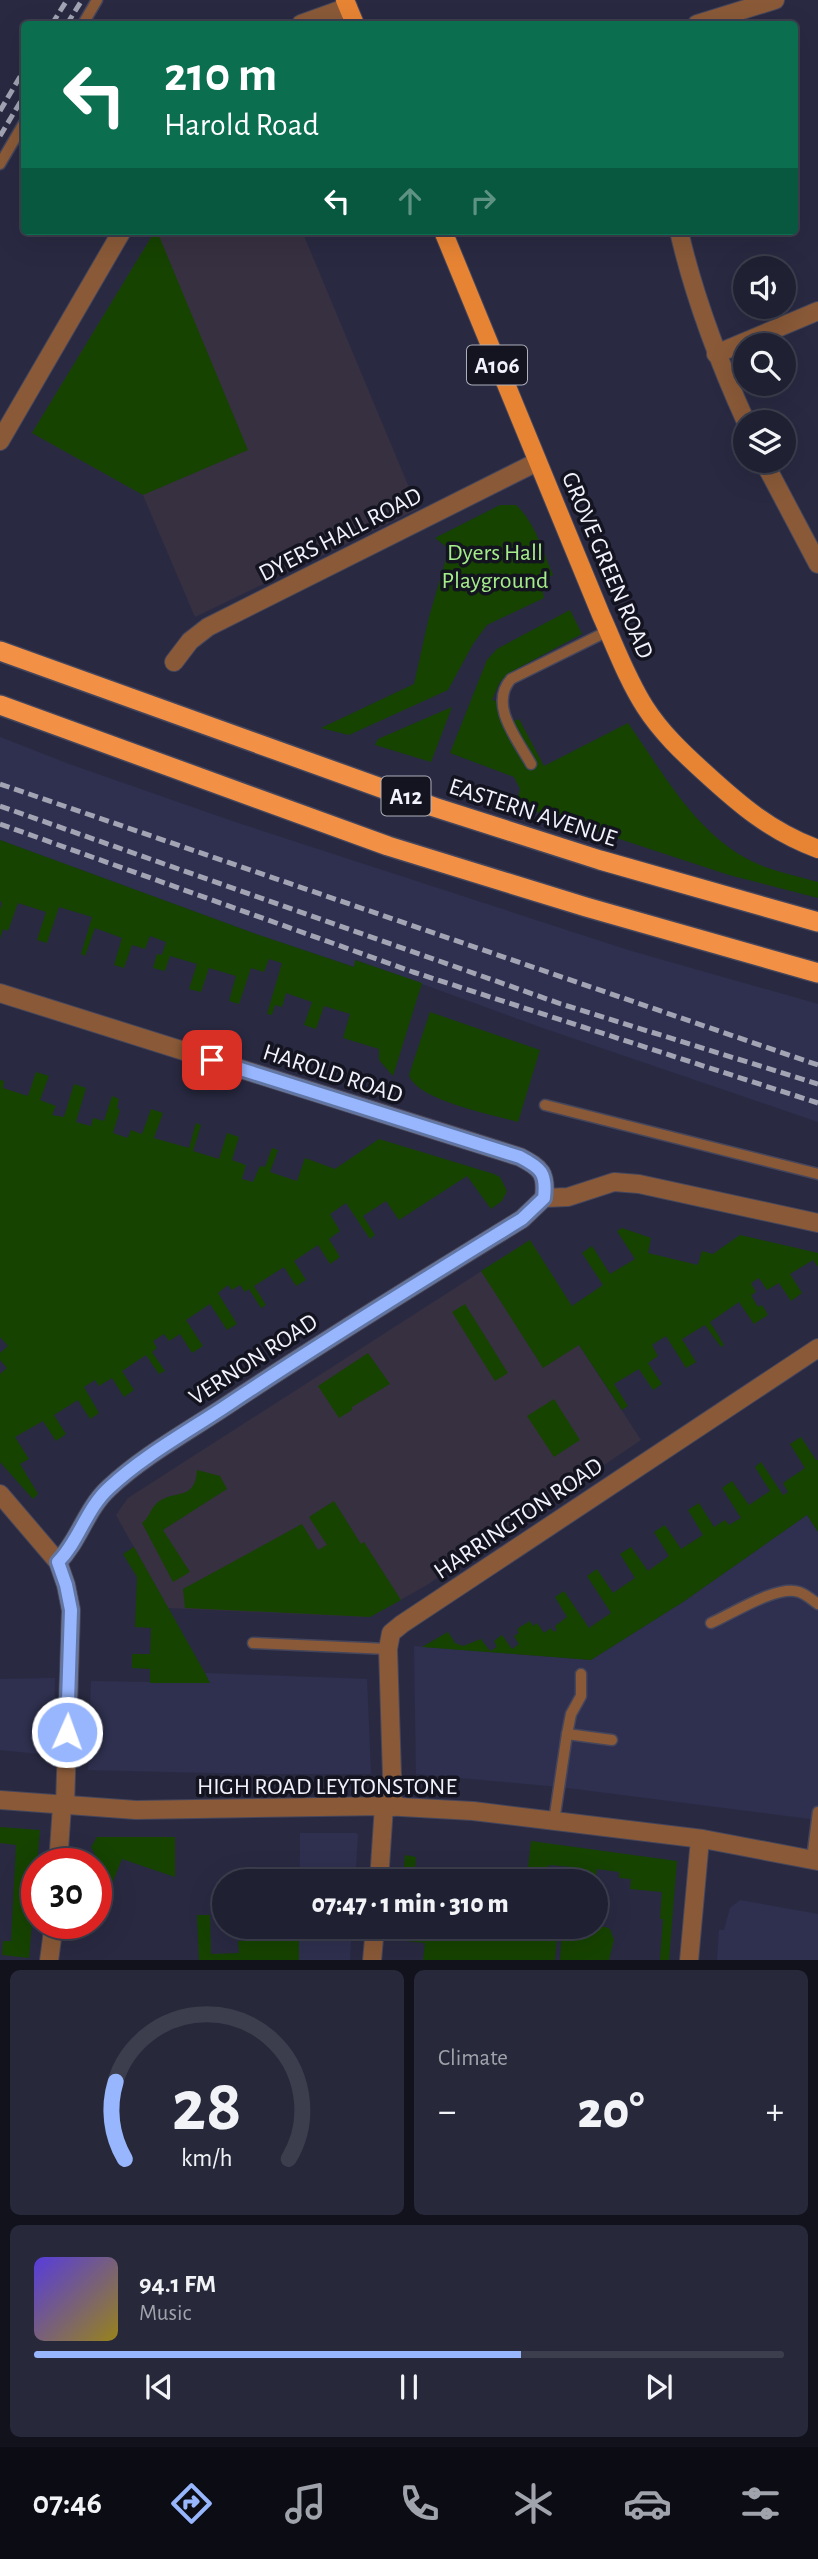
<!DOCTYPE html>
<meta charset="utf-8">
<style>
:root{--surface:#1f2032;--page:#27283a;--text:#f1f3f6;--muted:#a1a3ac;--line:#3c3e4d;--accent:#97b6fd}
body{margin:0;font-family:"Alegreya Sans",sans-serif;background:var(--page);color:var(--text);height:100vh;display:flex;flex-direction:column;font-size:26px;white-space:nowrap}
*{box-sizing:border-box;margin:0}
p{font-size:23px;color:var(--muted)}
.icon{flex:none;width:38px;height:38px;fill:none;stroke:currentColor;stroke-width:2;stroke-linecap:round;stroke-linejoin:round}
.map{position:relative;height:1960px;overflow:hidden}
.details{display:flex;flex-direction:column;gap:10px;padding:10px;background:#11121c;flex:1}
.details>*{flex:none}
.banner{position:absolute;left:21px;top:21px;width:777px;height:214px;border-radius:7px;box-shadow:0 7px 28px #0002,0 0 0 2px var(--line);background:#0b6e4f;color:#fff;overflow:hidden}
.fabs{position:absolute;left:733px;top:256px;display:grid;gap:14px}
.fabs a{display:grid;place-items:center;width:63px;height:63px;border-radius:50%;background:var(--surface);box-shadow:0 7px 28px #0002,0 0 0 2px var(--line);font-size:35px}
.speed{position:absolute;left:21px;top:1848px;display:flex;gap:14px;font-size:35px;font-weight:700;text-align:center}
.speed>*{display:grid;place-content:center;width:91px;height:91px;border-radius:50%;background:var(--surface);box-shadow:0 7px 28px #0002,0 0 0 2px var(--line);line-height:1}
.speed .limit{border:10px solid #d22;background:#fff;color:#111}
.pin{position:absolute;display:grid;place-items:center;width:60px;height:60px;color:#fff;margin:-30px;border-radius:14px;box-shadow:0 4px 10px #0006}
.me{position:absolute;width:77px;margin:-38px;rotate:2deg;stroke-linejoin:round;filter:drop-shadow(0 0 5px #0008)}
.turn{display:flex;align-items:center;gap:24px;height:147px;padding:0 28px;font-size:32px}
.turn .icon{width:91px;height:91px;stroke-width:2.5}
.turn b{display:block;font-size:49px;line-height:60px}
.lanes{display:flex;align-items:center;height:66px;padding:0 28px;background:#0003;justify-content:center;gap:35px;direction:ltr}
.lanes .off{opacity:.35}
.big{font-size:52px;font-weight:800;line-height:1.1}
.details .card{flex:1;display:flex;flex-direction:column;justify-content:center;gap:10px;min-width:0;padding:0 24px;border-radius:10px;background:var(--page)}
.details .dial{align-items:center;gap:0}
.dial svg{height:182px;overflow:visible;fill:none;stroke:var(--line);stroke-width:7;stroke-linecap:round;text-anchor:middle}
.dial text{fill:var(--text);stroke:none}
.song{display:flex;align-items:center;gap:21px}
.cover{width:84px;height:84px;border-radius:10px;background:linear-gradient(135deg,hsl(250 70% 55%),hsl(50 70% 35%))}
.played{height:7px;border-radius:4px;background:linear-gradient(90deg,var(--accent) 65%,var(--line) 65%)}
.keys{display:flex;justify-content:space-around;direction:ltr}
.heat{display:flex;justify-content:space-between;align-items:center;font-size:38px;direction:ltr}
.details .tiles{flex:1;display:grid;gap:10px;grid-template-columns:1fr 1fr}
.card:last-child{grid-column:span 2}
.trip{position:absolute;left:212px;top:1869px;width:396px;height:70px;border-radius:35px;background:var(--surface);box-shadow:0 7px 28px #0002,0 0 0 2px var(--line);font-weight:800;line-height:70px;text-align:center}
.tabs{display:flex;height:112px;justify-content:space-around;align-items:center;background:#0c0d14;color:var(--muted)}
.tabs .icon{width:49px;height:49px}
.tabs .current{color:var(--accent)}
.tabs b{font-size:32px;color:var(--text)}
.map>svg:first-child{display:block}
.built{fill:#2f304f}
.education{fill:#373041}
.green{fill:#164300}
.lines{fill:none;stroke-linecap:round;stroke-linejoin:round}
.service-casing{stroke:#45465c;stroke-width:13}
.minor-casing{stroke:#45465c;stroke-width:20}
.tertiary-casing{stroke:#45465c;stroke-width:20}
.primary-casing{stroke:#45465c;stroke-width:20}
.trunk-casing{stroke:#45465c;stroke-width:22}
.service{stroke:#8a5a38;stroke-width:10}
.minor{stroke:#8a5a38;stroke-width:18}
.tertiary{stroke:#8a5a38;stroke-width:18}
.primary{stroke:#e78434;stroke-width:18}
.trunk{stroke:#f29146;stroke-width:19}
.rail{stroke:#a2a3b3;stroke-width:5;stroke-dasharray:10 5;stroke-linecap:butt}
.route-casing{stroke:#6276a4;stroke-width:18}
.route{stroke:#97b6fd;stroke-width:12}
.labels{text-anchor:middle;stroke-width:7;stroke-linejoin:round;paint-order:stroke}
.shield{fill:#13141f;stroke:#aeafba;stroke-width:2}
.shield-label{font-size:23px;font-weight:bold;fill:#f1f2fc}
.street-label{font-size:24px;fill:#f1f2fc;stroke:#13141f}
.park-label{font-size:24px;fill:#a5ec8a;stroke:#13141f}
</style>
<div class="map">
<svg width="818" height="1961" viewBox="0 0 818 1961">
<rect width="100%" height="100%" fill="#292a42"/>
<g class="built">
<polygon points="0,737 69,764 238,823 628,950 818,1004 818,1122 540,1027 356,960 355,967 256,934 0,840"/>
<polygon points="807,1515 818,1532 818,1820 560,1787 416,1774 414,1646 591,1660 683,1602"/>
<polygon points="205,1673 367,1679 371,1774 259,1774 88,1770 91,1681 210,1683"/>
<polygon points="55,1678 54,1716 41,1717 39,1754 0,1750 0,1679"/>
<polygon points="300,1833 356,1833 358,1835 355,1881 300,1881"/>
<polygon points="740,1900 818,1914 818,1960 717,1960 719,1930 724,1930 730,1908"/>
<polygon points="299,1927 352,1927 350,1960 299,1960"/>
</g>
<g class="education">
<polygon points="155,231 302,231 418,509 195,617 143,495 32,433"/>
<polygon points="530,1240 591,1337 579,1345 641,1440 427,1585 370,1617 168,1608 116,1515 128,1498"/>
</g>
<g class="green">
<polygon points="155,231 157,231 248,450 143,495 32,433"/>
<path d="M500,505H516C535,522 543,552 553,575L541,581L544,598L487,625L473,644L448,690L349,735L321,728L414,684L429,617L449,549L435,538Z"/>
<path d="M570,610L582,634L509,673L500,682L492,700L505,703L514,721L519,719L544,766L628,723C666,777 701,843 765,867C782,873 801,877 818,882V898L729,875L516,805L520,789L514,777L450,753L487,660L497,649Z"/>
<polygon points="452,707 431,762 375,745 378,739"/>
<polygon points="0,840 256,934 354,967 355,960 422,983 393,1076 379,1060 379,1049 343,1038 350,1014 324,1006 316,1029 304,1025 312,1002 286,993 282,1007 275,1005 272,1015 267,1014 282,963 269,959 264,972 251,968 239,1004 229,1001 236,976 209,968 201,992 189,989 197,964 170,956 165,971 153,968 157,954 162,955 166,942 150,936 145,949 132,945 124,968 114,965 122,938 95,928 85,956 81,954 92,917 59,907 47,943 37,940 46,912 18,903 8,931 3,929 0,939 0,910 2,903 0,901"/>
<path d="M430,1012L540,1050L518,1122C494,1115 416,1100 409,1075Z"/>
<polygon points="36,1072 49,1076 40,1100 56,1106 52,1115 64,1117 74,1084 86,1088 76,1122 91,1126 93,1118 104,1121 112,1096 119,1099 117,1108 120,1110 113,1133 128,1138 131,1130 142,1134 151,1109 163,1113 154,1138 189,1148 196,1123 201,1125 193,1151 219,1159 227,1133 239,1137 232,1160 246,1165 242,1179 253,1182 260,1166 265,1167 272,1148 278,1150 270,1172 297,1181 305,1158 335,1169 379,1139 494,1174 500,1177 507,1191 502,1201 491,1209 467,1176 399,1220 386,1201 363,1216 375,1235 370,1239 346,1203 330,1214 340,1231 329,1239 340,1257 330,1264 318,1245 294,1261 306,1280 296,1286 284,1267 254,1286 266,1305 261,1308 249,1289 245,1292 240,1285 232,1290 228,1285 218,1293 237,1324 227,1330 210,1304 198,1312 203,1319 198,1312 186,1320 203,1346 192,1353 180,1334 169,1341 164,1334 153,1341 157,1348 152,1352 165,1371 159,1374 146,1355 122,1371 134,1390 124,1397 112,1378 99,1386 95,1380 84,1387 99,1413 90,1419 78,1400 54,1415 66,1434 56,1441 43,1421 15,1437 29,1459 20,1464 38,1494 33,1499 0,1462 0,1374 7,1368 0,1360 0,1353 8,1346 0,1337 0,1080 4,1081 3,1088 28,1096"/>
<polygon points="622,1228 651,1238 648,1253 698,1265 702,1251 713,1254 740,1235 818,1253 818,1267 813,1260 790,1274 802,1293 791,1301 779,1283 767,1290 759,1278 751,1283 756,1292 751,1295 758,1307 762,1305 768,1315 754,1324 739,1302 710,1322 724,1345 721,1347 705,1325 682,1339 696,1362 686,1368 666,1336 652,1345 658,1356 648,1363 662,1384 653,1390 639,1369 614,1384 628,1406 622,1410 579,1345 543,1368 481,1271 530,1240 572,1306 603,1285 582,1253 592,1246 610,1274 635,1259 617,1231"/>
<polygon points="465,1304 508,1373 495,1381 452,1312"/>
<polygon points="368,1353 390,1384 352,1407 352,1410 339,1418 318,1386"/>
<polygon points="554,1399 580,1440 554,1457 527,1416"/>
<polygon points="801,1437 816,1460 818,1460 818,1532 807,1515 683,1602 591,1660 422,1647 448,1632 455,1643 463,1646 481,1639 490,1651 497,1647 494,1641 502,1635 512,1649 519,1644 514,1636 519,1633 517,1629 530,1621 533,1626 537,1623 544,1633 551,1628 554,1632 557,1630 555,1626 567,1617 555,1597 564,1591 589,1628 611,1613 587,1576 597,1569 613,1593 635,1578 620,1554 631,1547 648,1571 669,1556 654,1532 665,1525 681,1549 703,1535 688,1510 699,1503 714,1527 725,1520 729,1525 741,1518 722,1488 732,1481 749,1505 770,1491 755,1467 761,1462 783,1495 788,1492 783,1483 805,1468 790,1444"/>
<path d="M197,1470L220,1476L227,1489L163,1530L190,1572L173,1582L142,1523C149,1518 150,1510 156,1504C173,1488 195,1503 197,1470Z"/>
<polygon points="334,1501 361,1544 364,1542 401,1600 370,1617 185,1608 183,1589 302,1524 318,1550 327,1545 309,1517"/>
<polygon points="134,1547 205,1673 210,1683 150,1683 150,1669 132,1668 132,1654 150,1654 151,1628 135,1627 137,1577 123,1554"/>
<polygon points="0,1827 40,1830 29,1958 2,1955 3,1941 11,1941 16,1845 0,1843"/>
<polygon points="97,1837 175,1837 175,1877 122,1859 111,1886 91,1847"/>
<polygon points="531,1841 677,1861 669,1960 660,1960 663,1919 660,1919 662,1892 630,1889 631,1879 619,1878 619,1872 597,1869 596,1875 573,1873 573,1867 549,1865 548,1868 528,1868"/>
<polygon points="405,1855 416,1857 414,1881 403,1881"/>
<polygon points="197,1915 210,1915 211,1954 239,1953 238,1941 248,1941 248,1927 299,1927 299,1960 199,1960"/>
<polygon points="398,1927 558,1927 555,1960 423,1960 425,1943 397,1940"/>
<polygon points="562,1927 606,1927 610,1929 614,1940 609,1960 560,1960"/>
</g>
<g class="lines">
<g class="service-casing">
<g id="service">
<polyline points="83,24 97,0"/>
<polyline points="0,164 24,123"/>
<path d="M531,764C518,740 488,705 511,679L608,631"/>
<polyline points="545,1105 818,1174"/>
<path d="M711,1623C732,1614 778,1584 799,1592C806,1594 812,1600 818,1604"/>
<polyline points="253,1643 388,1649"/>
<polyline points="567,1734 571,1714 581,1696 581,1674"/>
<polyline points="554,1821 567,1734 612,1740"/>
<polyline points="812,1859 818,1812"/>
</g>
</g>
<g class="minor-casing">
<g id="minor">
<polyline points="301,24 348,7"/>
<polyline points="697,24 775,0"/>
<path d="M679,231C694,297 718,360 746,422"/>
<polyline points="716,354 818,311"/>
<polyline points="0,441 122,231"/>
<polyline points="763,460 818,564"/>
<polyline points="174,662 190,641 208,627 537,462"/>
<path d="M0,993L520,1157C541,1168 547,1173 544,1198"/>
<polyline points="544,1198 568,1197 614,1182 639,1184 818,1223"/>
<polyline points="0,1494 58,1562"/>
<path d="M65,1806L71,1610L66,1585L58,1562C79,1541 86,1509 109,1488C143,1456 187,1432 226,1406C323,1341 423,1280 522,1219L544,1198"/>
<polyline points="393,1807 388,1649 391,1633 402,1624 818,1348"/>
<polyline points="58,1864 62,1806"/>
<polyline points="379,1881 384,1806"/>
<polyline points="49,1961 54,1923"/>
<polyline points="372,1961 375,1927"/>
<polyline points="689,1961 700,1839"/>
</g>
</g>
<g class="tertiary-casing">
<polyline id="tertiary" points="0,1800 136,1810 384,1806 473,1811 703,1839 818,1861"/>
</g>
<g class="primary-casing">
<g id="primary">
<polyline points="345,0 355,24"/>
<path d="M443,231L601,615C615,646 627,679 645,707C661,732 682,752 703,771C740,805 770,831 818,849"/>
</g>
</g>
<g class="trunk-casing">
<g id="trunk">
<polyline points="0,651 434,807 600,860 818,922"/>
<polyline points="0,705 388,846 586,907 818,973"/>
</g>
</g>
<use href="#service" class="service"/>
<use href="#minor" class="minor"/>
<use href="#tertiary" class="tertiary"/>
<use href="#primary" class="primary"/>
<use href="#trunk" class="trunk"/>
<g class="rail">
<polyline points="52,24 67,0"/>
<polyline points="67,24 82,0"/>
<polyline points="0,111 24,70"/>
<polyline points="0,136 24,96"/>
<polyline points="0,784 818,1065"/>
<polyline points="0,806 561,1004 818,1084"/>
<polyline points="0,824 413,972 818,1103"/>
</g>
</g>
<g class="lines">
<g class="route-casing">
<path id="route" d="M67,1732L71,1610L66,1585L58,1562C79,1541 86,1509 109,1488C143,1456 187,1432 226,1406C323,1341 423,1280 522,1219L544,1198C547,1173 541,1168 520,1157L212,1060"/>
</g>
<use href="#route" class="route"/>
</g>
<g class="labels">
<g class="shield">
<rect x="467" y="345.5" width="60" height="39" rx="5"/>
<rect x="381.5" y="776.5" width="49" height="39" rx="5"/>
</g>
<g class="shield-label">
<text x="497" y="373">A106</text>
<text x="406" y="804">A12</text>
</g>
<g class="street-label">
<text transform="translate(340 534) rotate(-27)" y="8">DYERS HALL ROAD</text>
<text transform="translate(608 565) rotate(67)" y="8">GROVE GREEN ROAD</text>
<text transform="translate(533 812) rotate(18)" y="8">EASTERN AVENUE</text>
<text transform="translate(333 1073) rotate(18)" y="8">HAROLD ROAD</text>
<text transform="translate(253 1359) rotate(-33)" y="8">VERNON ROAD</text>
<text transform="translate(518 1518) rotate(-34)" y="8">HARRINGTON ROAD</text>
<text x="327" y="1794">HIGH ROAD LEYTONSTONE</text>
</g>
<g class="park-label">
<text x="495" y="560">Dyers Hall<tspan x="495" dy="28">Playground</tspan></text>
</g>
</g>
</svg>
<div class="fabs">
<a><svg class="icon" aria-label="sound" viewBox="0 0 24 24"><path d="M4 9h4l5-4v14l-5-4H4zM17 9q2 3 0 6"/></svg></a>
<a><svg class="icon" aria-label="search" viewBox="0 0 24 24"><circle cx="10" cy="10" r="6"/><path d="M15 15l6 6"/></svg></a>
<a><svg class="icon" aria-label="layers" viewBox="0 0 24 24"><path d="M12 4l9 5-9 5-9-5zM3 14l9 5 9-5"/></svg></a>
</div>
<div class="speed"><div class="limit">30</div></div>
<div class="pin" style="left:212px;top:1060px;background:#d93025"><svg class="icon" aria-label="arrive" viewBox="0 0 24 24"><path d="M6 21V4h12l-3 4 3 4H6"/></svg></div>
<svg class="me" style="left:67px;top:1732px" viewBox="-20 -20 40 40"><circle r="17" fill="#97b6fd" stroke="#fff" stroke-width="3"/><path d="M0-11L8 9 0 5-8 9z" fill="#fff"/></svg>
<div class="trip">07:47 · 1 min · 310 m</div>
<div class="banner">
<div class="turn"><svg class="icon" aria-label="left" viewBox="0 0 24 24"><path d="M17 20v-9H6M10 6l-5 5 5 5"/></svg><div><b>210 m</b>Harold Road</div></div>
<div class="lanes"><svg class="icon" aria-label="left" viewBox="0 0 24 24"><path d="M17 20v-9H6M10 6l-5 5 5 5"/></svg><svg class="icon off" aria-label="ahead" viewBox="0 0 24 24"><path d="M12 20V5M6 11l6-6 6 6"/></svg><svg class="icon off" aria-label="right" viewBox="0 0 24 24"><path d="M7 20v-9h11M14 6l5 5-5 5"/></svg></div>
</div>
</div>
<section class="details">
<div class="tiles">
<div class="card dial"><svg viewBox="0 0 100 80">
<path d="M14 69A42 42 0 1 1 86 69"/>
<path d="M14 69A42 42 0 0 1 10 35" stroke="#97b6fd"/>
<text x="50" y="56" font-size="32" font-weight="700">28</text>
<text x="50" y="72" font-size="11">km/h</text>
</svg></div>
<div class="card"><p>Climate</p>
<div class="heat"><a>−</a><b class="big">20°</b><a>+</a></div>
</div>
<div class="card">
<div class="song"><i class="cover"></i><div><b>94.1 FM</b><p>Music</p></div></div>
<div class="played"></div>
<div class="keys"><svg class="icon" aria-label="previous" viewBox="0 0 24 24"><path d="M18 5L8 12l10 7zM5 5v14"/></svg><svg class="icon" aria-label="pause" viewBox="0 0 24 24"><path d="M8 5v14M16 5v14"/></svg><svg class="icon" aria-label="next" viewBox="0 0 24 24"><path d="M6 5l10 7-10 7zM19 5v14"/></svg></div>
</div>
</div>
</section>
<nav class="tabs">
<b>07:46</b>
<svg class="icon current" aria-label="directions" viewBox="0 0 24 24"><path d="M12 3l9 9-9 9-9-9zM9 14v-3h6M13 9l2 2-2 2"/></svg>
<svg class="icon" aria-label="music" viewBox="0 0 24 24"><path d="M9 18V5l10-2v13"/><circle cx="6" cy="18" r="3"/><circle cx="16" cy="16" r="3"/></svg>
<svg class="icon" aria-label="phone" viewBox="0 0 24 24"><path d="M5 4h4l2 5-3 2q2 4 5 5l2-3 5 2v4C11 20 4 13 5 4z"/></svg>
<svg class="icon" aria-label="climate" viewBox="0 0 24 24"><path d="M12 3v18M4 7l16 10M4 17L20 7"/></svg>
<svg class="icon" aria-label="car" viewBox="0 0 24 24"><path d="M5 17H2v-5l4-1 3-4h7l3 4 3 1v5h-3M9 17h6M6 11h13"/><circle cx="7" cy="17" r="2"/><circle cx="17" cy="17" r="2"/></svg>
<svg class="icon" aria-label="filters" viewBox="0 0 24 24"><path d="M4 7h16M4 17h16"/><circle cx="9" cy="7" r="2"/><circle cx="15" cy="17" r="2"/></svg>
</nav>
